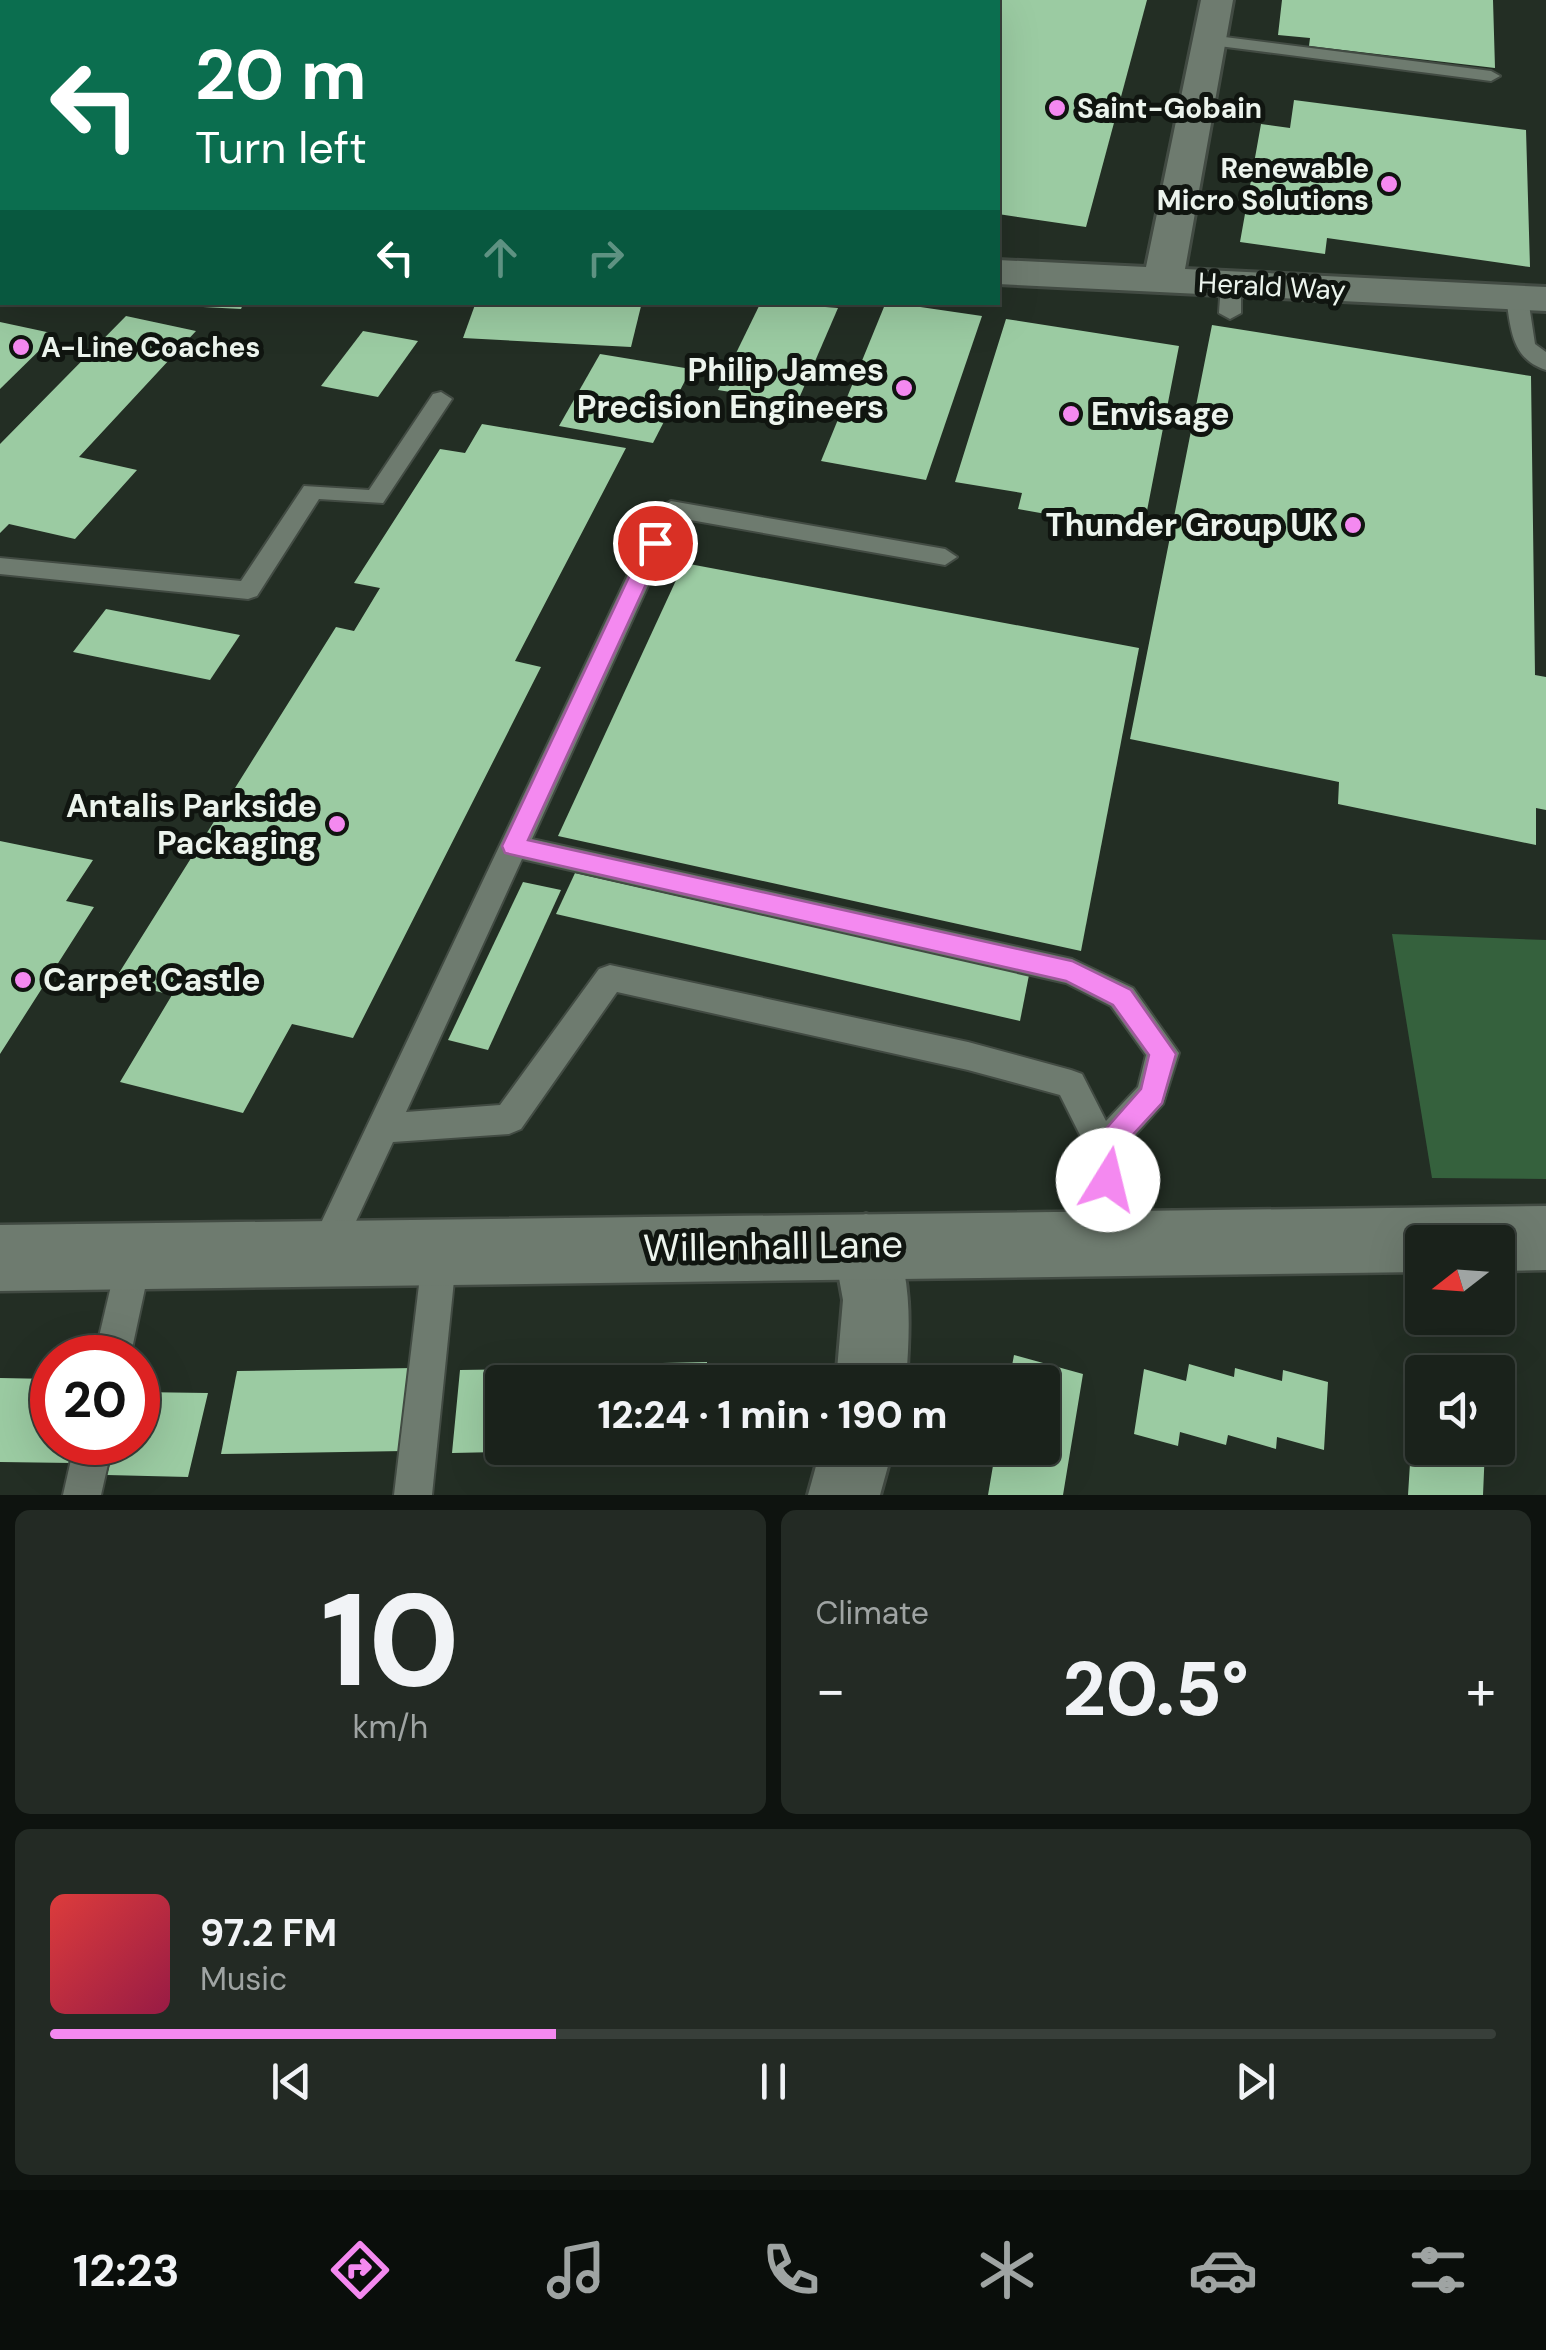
<!DOCTYPE html>
<meta charset="utf-8">
<style>
:root{--surface:#1a221b;--page:#232a24;--text:#f1f3f6;--muted:#9fa4a3;--line:#383f3a;--accent:#f489f0}
body{margin:0;font-family:"DM Sans",sans-serif;background:var(--page);color:var(--text);height:100vh;display:flex;flex-direction:column;font-size:38px;white-space:nowrap}
*{box-sizing:border-box;margin:0}
p{font-size:32px;color:var(--muted)}
.icon{flex:none;width:55px;height:55px;fill:none;stroke:currentColor;stroke-width:2;stroke-linecap:round;stroke-linejoin:round}
.map{position:relative;height:1495px;overflow:hidden}
.sheet{display:flex;flex-direction:column;gap:15px;padding:15px;background:#0e130f;flex:1}
.sheet>*{flex:none}
.banner{position:absolute;left:0px;top:0px;width:1000px;height:305px;box-shadow:0 10px 40px #0002,0 0 0 2px var(--line);background:#0b6e4f;color:#fff;overflow:hidden}
.needle{width:65px;rotate:253deg}
.buttons{position:absolute;left:1405px;top:1225px;display:grid;gap:20px}
.buttons a{display:grid;place-items:center;width:110px;height:110px;border-radius:10px;background:var(--surface);box-shadow:0 10px 40px #0002,0 0 0 2px var(--line);font-size:50px}
.speed{position:absolute;left:30px;top:1335px;display:flex;gap:20px;font-size:50px;font-weight:700;text-align:center}
.speed>*{display:grid;place-content:center;width:130px;height:130px;border-radius:50%;background:var(--surface);box-shadow:0 10px 40px #0002,0 0 0 2px var(--line);line-height:1}
.speed .limit{border:15px solid #d22;background:#fff;color:#111}
.pin{position:absolute;display:grid;place-items:center;width:85px;height:85px;color:#fff;margin:-42px;border:5px solid #fff;border-radius:50%;box-shadow:0 2px 10px #0007}
.me{position:absolute;width:110px;margin:-55px;rotate:9deg;stroke-linejoin:round;filter:drop-shadow(0 0 8px #0008)}
.turn{display:flex;align-items:center;gap:35px;height:210px;padding:0 30px;font-size:45px}
.turn .icon{width:130px;height:130px;stroke-width:2.5}
.turn b{display:block;font-size:70px;line-height:85px}
.lanes{display:flex;align-items:center;height:95px;padding:0 30px;background:#0003;justify-content:center;gap:50px;direction:ltr}
.lanes .off{opacity:.35}
.big{font-size:75px;font-weight:800;line-height:1.1}
.sheet .widget{flex:1;display:flex;flex-direction:column;justify-content:center;gap:15px;min-width:0;padding:0 35px;border-radius:15px;background:var(--page)}
.sheet .dial{align-items:center;gap:0}
.dial b{font-size:130px;line-height:1}
.song{display:flex;align-items:center;gap:30px}
.cover{width:120px;height:120px;border-radius:15px;background:linear-gradient(135deg,hsl(0 70% 55%),hsl(340 70% 35%))}
.played{height:10px;border-radius:5px;background:linear-gradient(90deg,var(--accent) 35%,var(--line) 35%)}
.keys{display:flex;justify-content:space-around;direction:ltr}
.heat{display:flex;justify-content:space-between;align-items:center;font-size:55px;direction:ltr}
.sheet .tiles{flex:1;display:grid;gap:15px;grid-template-columns:1fr 1fr}
.widget:last-child{grid-column:span 2}
.trip{position:absolute;left:485px;top:1365px;width:575px;height:100px;border-radius:10px;background:var(--surface);box-shadow:0 10px 40px #0002,0 0 0 2px var(--line);font-weight:800;line-height:100px;text-align:center}
.dock{display:flex;height:160px;justify-content:space-around;align-items:center;background:#0a0e0b;color:var(--muted)}
.dock .icon{width:70px;height:70px}
.dock .current{color:var(--accent)}
.dock b{font-size:45px;color:var(--text)}
.map>svg:first-child{display:block}
.forest{fill:#35613d}
.building{fill:#9bcba2}
.lines{fill:none;stroke-linecap:round;stroke-linejoin:round}
.service-casing{stroke:#424b43;stroke-width:4}
.minor-casing{stroke:#424b43;stroke-width:6}
.tertiary-casing{stroke:#424b43;stroke-width:5}
.primary-casing{stroke:#424b43;stroke-width:60}
.service{fill:#6e7b6f;fill-rule:evenodd}
.minor{fill:#6e7b6f;fill-rule:evenodd}
.tertiary{fill:#6e7b6f;fill-rule:evenodd}
.primary{stroke:#65976e;stroke-width:55}
.route{fill:#f489f0;stroke:#9f599c;stroke-width:2.5}
.poi-dot{fill:#f489f0;stroke:#101510;stroke-width:4}
.labels{text-anchor:middle;stroke-width:10;stroke-linejoin:round;paint-order:stroke}
.far-poi-label{font-size:28px;font-weight:bold;fill:#ecf4ed;stroke:#101510;text-anchor:start}
.far-street-label{font-size:28px;fill:#ecf4ed;stroke:#101510}
.poi-label{font-size:32px;font-weight:bold;fill:#ecf4ed;stroke:#101510;text-anchor:end}
.near-street-label{font-size:38px;fill:#ecf4ed;stroke:#101510}
</style>
<div class="map">
<svg width="1546" height="1495" viewBox="0 0 1546 1495">
<rect width="100%" height="100%" fill="#232e24"/>
<polygon class="forest" points="1392,934 1546,940 1546,1179 1432,1178"/>
<g class="building">
<polygon points="998,0 1147,0 1086,227 998,214"/>
<polygon points="1282,0 1493,0 1495,68 1309,46 1310,38 1278,35"/>
<polygon points="1294,100 1526,130 1530,267 1327,238 1325,254 1240,242 1261,124 1290,128"/>
<polygon points="184,302 244,302 241,309 184,306"/>
<polygon points="476,302 642,302 631,347 463,338"/>
<polygon points="761,302 838,308 797,403 718,390"/>
<polygon points="886,302 982,316 926,480 821,461"/>
<polygon points="126,316 196,331 79,457 137,470 75,539 9,524 0,533 0,444"/>
<polygon points="1006,319 1179,346 1145,521 1130,529 1018,509 1022,493 955,482"/>
<polygon points="0,322 56,334 0,389"/>
<polygon points="1212,325 1531,376 1535,675 1546,677 1546,810 1536,808 1536,845 1338,804 1339,782 1130,739"/>
<polygon points="363,331 418,341 378,397 321,386"/>
<polygon points="600,354 691,369 653,443 559,426"/>
<polygon points="482,424 626,448 515,661 541,667 353,1038 292,1024 243,1113 120,1082 172,995 114,981 336,627 354,631 380,588 354,583 440,449 465,453"/>
<polygon points="684,563 1139,648 1081,951 558,836"/>
<polygon points="106,609 240,635 210,680 73,652"/>
<polygon points="0,841 93,860 66,901 94,907 0,1054"/>
<polygon points="575,873 1029,975 1020,1021 556,914"/>
<polygon points="523,882 561,890 488,1050 448,1040"/>
<polygon points="1014,1355 1083,1374 1063,1495 988,1495 996,1448 1042,1448 1042,1382 1009,1382"/>
<polygon points="707,1362 707,1382 618,1382 618,1364"/>
<polygon points="1189,1364 1234,1377 1235,1368 1282,1381 1283,1370 1328,1382 1324,1450 1277,1437 1276,1449 1228,1435 1226,1445 1180,1432 1178,1446 1134,1434 1144,1369 1186,1381"/>
<polygon points="414,1368 404,1451 221,1454 237,1371"/>
<polygon points="601,1368 600,1382 502,1382 502,1448 548,1448 548,1451 452,1453 460,1370"/>
<polygon points="0,1378 52,1379 52,1442 77,1442 72,1463 0,1462"/>
<polygon points="1415,1384 1422,1387 1422,1448 1485,1448 1483,1495 1408,1495"/>
<polygon points="138,1392 208,1393 188,1477 107,1475 116,1442 138,1442"/>
</g>
<g class="lines">
<g class="service-casing">
<g id="service">
<polygon points="46,0 80,0 81,2 47,2"/>
<polygon points="397,0 434,0 435,2 398,2"/>
<polygon points="1209,35 1491,71 1500,76 1491,81 1203,44 1203,36"/>
<polygon points="1231,277 1241,283 1241,313 1230,319 1219,313 1221,283"/>
<path d="M1517,292L1528,298L1535,344L1546,352V370C1511,359 1511,328 1506,298Z"/>
<polygon points="441,392 452,399 383,503 319,499 257,596 248,599 0,574 0,558 241,581 304,486 369,490 433,394"/>
<path d="M671,501L945,549L957,557L945,565L679,518L532,839L1072,959L1133,988L1179,1053L1163,1104L1120,1152L1135,1242L1130,1253L1118,1258L1106,1253L1101,1242L1087,1149L1060,1095L968,1070L617,992L521,1129L509,1134L393,1142L336,1264L324,1269L312,1264L307,1253L312,1242L659,509ZM522,859L1066,983L1111,1006L1146,1055L1138,1087L1106,1121L1082,1074L1071,1070L968,1042L610,965L599,969L500,1105L406,1112Z"/>
<polygon points="440,1235 452,1240 457,1251 432,1495 394,1495 423,1251 428,1240"/>
<polygon points="135,1240 147,1244 152,1256 130,1358 94,1358 118,1256 123,1244"/>
<polygon points="75,1442 113,1442 101,1495 63,1495"/>
</g>
</g>
<g class="minor-casing">
<g id="minor">
<polygon points="1201,0 1233,0 1185,269 1546,287 1546,311 998,284 998,260 1146,267"/>
<rect x="0" y="193" width="2" height="22"/>
<path d="M866,1214L889,1223C913,1276 910,1327 906,1382H836L843,1300L833,1245L843,1223Z"/>
<polygon points="821,1448 893,1448 880,1495 808,1495"/>
</g>
</g>
<g class="tertiary-casing">
<polygon id="tertiary" points="1546,1206 1546,1270 1498,1271 1498,1242 1422,1242 1422,1272 0,1291 0,1225"/>
</g>
<g class="primary-casing">
<g id="primary">
<polyline points="221,2 224,0"/>
<polyline points="0,131 2,128"/>
</g>
</g>
<use href="#service" class="service"/>
<use href="#minor" class="minor"/>
<use href="#tertiary" class="tertiary"/>
<use href="#primary" class="primary"/>
</g>
<polygon class="route" points="655,536 665,543 528,840 1072,961 1131,990 1176,1054 1162,1103 1117,1152 1122,1180 1118,1188 1108,1192 1098,1188 1089,1148 1141,1089 1149,1055 1113,1005 1066,981 505,853 502,846 645,543"/>
<g class="poi-dot">
<circle cx="1057" cy="108" r="10"/>
<circle cx="1389" cy="184" r="10"/>
<circle cx="21" cy="347" r="10"/>
<circle cx="904" cy="388" r="10"/>
<circle cx="1071" cy="414" r="10"/>
<circle cx="1353" cy="525" r="10"/>
<circle cx="337" cy="824" r="10"/>
<circle cx="23" cy="980" r="10"/>
</g>
<g class="labels">
<g class="far-poi-label">
<text x="1077" y="118">Saint-Gobain</text>
<text x="1369" y="178" text-anchor="end">Renewable<tspan x="1369" dy="32">Micro Solutions</tspan></text>
<text x="41" y="357">A-Line Coaches</text>
</g>
<g class="far-street-label">
<text transform="translate(1272 286) rotate(3)" y="10">Herald Way</text>
</g>
<g class="poi-label">
<text x="884" y="381">Philip James<tspan x="884" dy="37">Precision Engineers</tspan></text>
<text x="1091" y="425" text-anchor="start">Envisage</text>
<text x="1333" y="536">Thunder Group UK</text>
<text x="317" y="817">Antalis Parkside<tspan x="317" dy="37">Packaging</tspan></text>
<text x="43" y="991" text-anchor="start">Carpet Castle</text>
</g>
<g class="near-street-label">
<text transform="translate(773 1246) rotate(-1)" y="13">Willenhall Lane</text>
</g>
</g>
</svg>
<div class="buttons">
<a><svg class="needle" viewBox="-14 -14 28 28"><path d="M0-13l5 13h-10z" fill="#e53935"/><path d="M0 13l5-13h-10z" fill="#9fa4a3"/></svg></a>
<a><svg class="icon" aria-label="sound" viewBox="0 0 24 24"><path d="M4 9h4l5-4v14l-5-4H4zM17 9q2 3 0 6"/></svg></a>
</div>
<div class="speed"><div class="limit">20</div></div>
<div class="pin" style="left:655px;top:543px;background:#d93025"><svg class="icon" aria-label="arrive" viewBox="0 0 24 24"><path d="M6 21V4h12l-3 4 3 4H6"/></svg></div>
<svg class="me" style="left:1108px;top:1180px" viewBox="-20 -20 40 40"><circle r="19" fill="#fff"/><path d="M0-13L10 11 0 6-10 11z" fill="#f489f0"/></svg>
<div class="trip">12:24 · 1 min · 190 m</div>
<div class="banner">
<div class="turn"><svg class="icon" aria-label="left" viewBox="0 0 24 24"><path d="M17 20v-9H6M10 6l-5 5 5 5"/></svg><div><b>20 m</b>Turn left</div></div>
<div class="lanes"><svg class="icon" aria-label="left" viewBox="0 0 24 24"><path d="M17 20v-9H6M10 6l-5 5 5 5"/></svg><svg class="icon off" aria-label="ahead" viewBox="0 0 24 24"><path d="M12 20V5M6 11l6-6 6 6"/></svg><svg class="icon off" aria-label="right" viewBox="0 0 24 24"><path d="M7 20v-9h11M14 6l5 5-5 5"/></svg></div>
</div>
</div>
<section class="sheet">
<div class="tiles">
<div class="widget dial"><b>10</b><p>km/h</p></div>
<div class="widget"><p>Climate</p>
<div class="heat"><a>−</a><b class="big">20.5°</b><a>+</a></div>
</div>
<div class="widget">
<div class="song"><i class="cover"></i><div><b>97.2 FM</b><p>Music</p></div></div>
<div class="played"></div>
<div class="keys"><svg class="icon" aria-label="previous" viewBox="0 0 24 24"><path d="M18 5L8 12l10 7zM5 5v14"/></svg><svg class="icon" aria-label="pause" viewBox="0 0 24 24"><path d="M8 5v14M16 5v14"/></svg><svg class="icon" aria-label="next" viewBox="0 0 24 24"><path d="M6 5l10 7-10 7zM19 5v14"/></svg></div>
</div>
</div>
</section>
<nav class="dock">
<b>12:23</b>
<svg class="icon current" aria-label="directions" viewBox="0 0 24 24"><path d="M12 3l9 9-9 9-9-9zM9 14v-3h6M13 9l2 2-2 2"/></svg>
<svg class="icon" aria-label="music" viewBox="0 0 24 24"><path d="M9 18V5l10-2v13"/><circle cx="6" cy="18" r="3"/><circle cx="16" cy="16" r="3"/></svg>
<svg class="icon" aria-label="phone" viewBox="0 0 24 24"><path d="M5 4h4l2 5-3 2q2 4 5 5l2-3 5 2v4C11 20 4 13 5 4z"/></svg>
<svg class="icon" aria-label="climate" viewBox="0 0 24 24"><path d="M12 3v18M4 7l16 10M4 17L20 7"/></svg>
<svg class="icon" aria-label="car" viewBox="0 0 24 24"><path d="M5 17H2v-5l4-1 3-4h7l3 4 3 1v5h-3M9 17h6M6 11h13"/><circle cx="7" cy="17" r="2"/><circle cx="17" cy="17" r="2"/></svg>
<svg class="icon" aria-label="filters" viewBox="0 0 24 24"><path d="M4 7h16M4 17h16"/><circle cx="9" cy="7" r="2"/><circle cx="15" cy="17" r="2"/></svg>
</nav>
